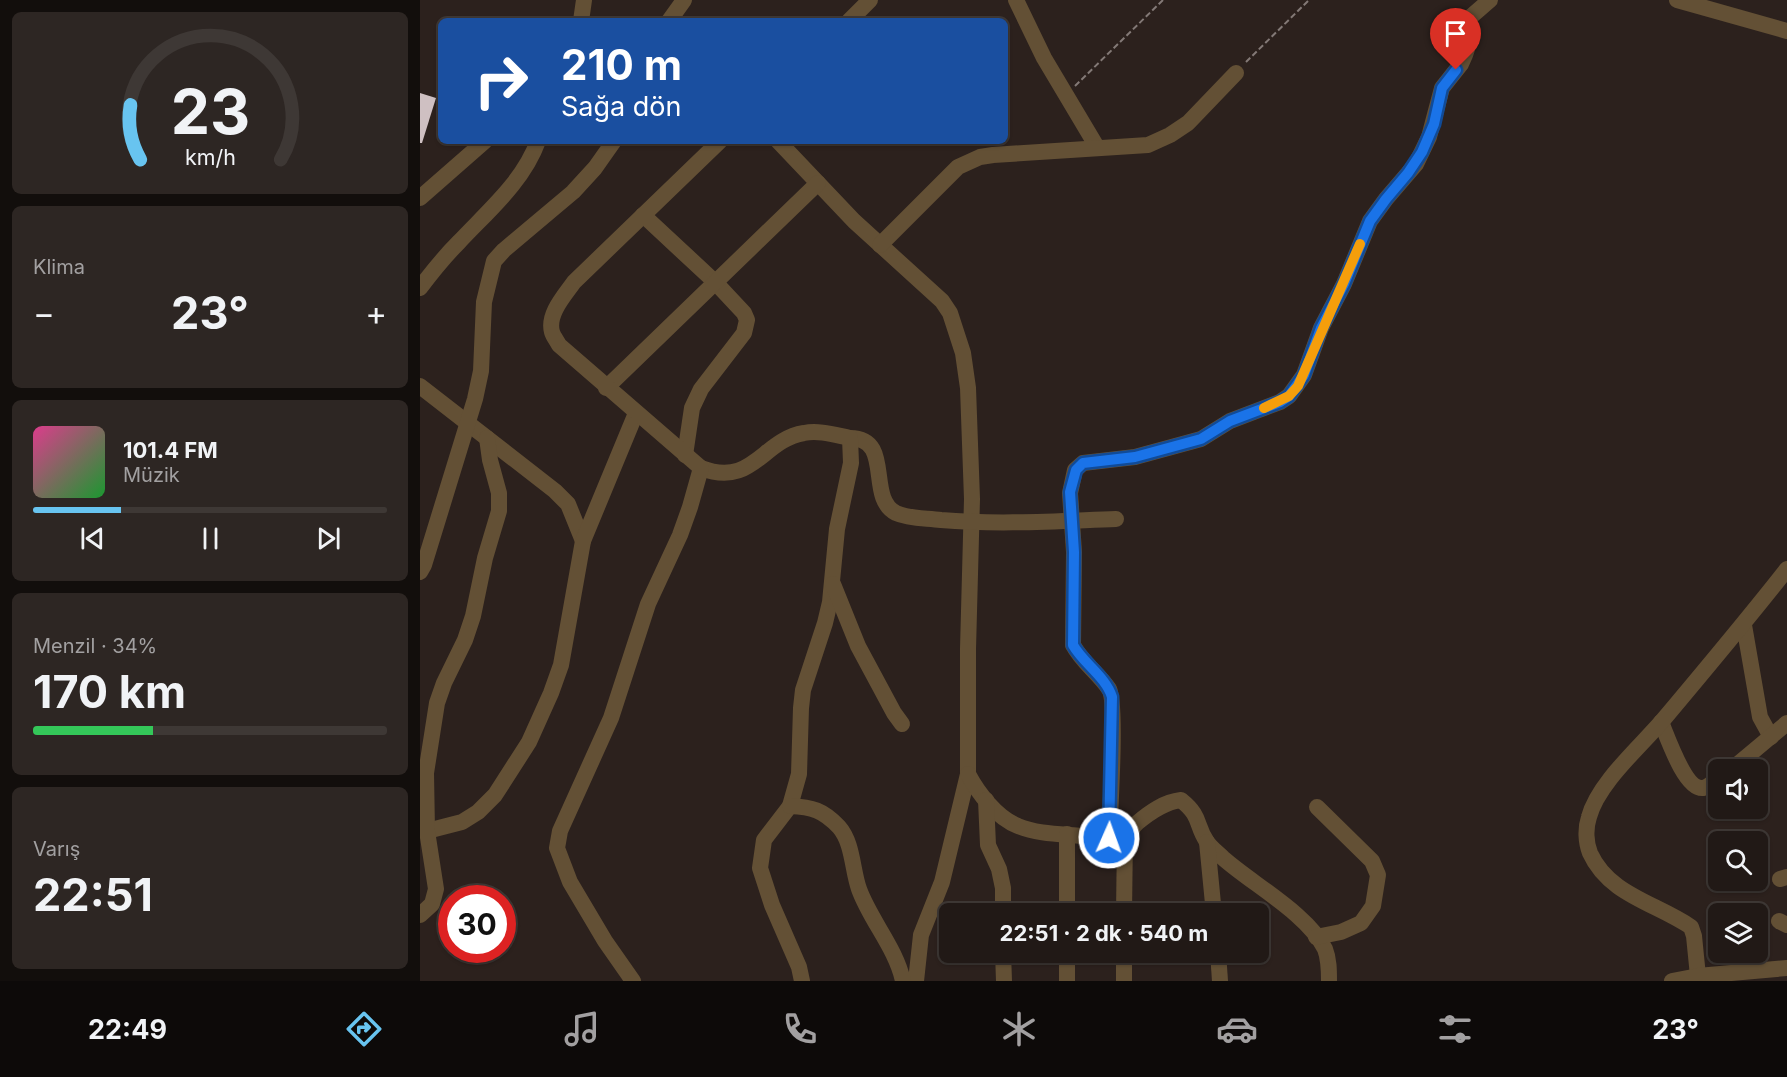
<!DOCTYPE html>
<html lang="tr">
<meta charset="utf-8">
<style>
:root{--surface:#211916;--page:#2d2623;--text:#f1f3f6;--muted:#a2a0a1;--line:#3e3835;--accent:#68c4f0}
body{margin:0;font-family:Inter,sans-serif;background:var(--page);color:var(--text);height:100vh;display:flex;flex-direction:column;font-size:22px;white-space:nowrap}
*{box-sizing:border-box;margin:0}
p{font-size:20px;color:var(--muted)}
.icon{flex:none;width:33px;height:33px;fill:none;stroke:currentColor;stroke-width:2;stroke-linecap:round;stroke-linejoin:round}
.map{position:relative;flex:1;overflow:hidden}
.details{display:flex;flex-direction:column;gap:12px;padding:12px;background:#120e0c;width:420px}
.details>*{flex:none}
.banner{position:absolute;left:18px;top:18px;width:570px;height:126px;border-radius:9px;box-shadow:0 2px 4px #0004,0 0 0 2px var(--line);background:#1a4fa0;color:#fff;overflow:hidden}
.tools{position:absolute;left:1288px;top:759px;display:grid;gap:12px}
.tools a{display:grid;place-items:center;width:60px;height:60px;border-radius:9px;background:var(--surface);box-shadow:0 2px 4px #0004,0 0 0 2px var(--line);font-size:30px}
.speed{position:absolute;left:18px;top:885px;display:flex;gap:12px;font-size:30px;font-weight:700;text-align:center}
.speed>*{display:grid;place-content:center;width:78px;height:78px;border-radius:50%;background:var(--surface);box-shadow:0 2px 4px #0004,0 0 0 2px var(--line);line-height:1}
.speed .limit{border:9px solid #d22;background:#fff;color:#111}
.pin{position:absolute;display:grid;place-items:center;width:51px;height:51px;color:#fff;margin:-62px -26px;border-radius:50% 50% 50% 0;rotate:-45deg;box-shadow:0 0 6px #0007}
.pin .icon{rotate:45deg}
.me{position:absolute;width:66px;margin:-33px;rotate:2deg;stroke-linejoin:round;filter:drop-shadow(0 0 4px #0008)}
.turn{display:flex;align-items:center;gap:21px;height:126px;padding:0 24px;font-size:27px}
.turn .icon{width:78px;height:78px;stroke-width:2.5}
.turn b{display:block;font-size:42px;line-height:51px}
.big{font-size:45px;font-weight:700;line-height:1.1}
.details .card{flex:1;display:flex;flex-direction:column;justify-content:center;gap:9px;min-width:0;padding:0 21px;border-radius:9px;background:var(--page)}
.details .dial{align-items:center;gap:0}
.dial svg{height:156px;overflow:visible;fill:none;stroke:var(--line);stroke-width:7;stroke-linecap:round;text-anchor:middle}
.dial text{fill:var(--text);stroke:none}
.song{display:flex;align-items:center;gap:18px}
.cover{width:72px;height:72px;border-radius:9px;background:linear-gradient(135deg,hsl(330 70% 55%),hsl(130 70% 35%))}
.played{height:6px;border-radius:3px;background:linear-gradient(90deg,var(--accent) 25%,var(--line) 25%)}
.keys{display:flex;justify-content:space-around;direction:ltr}
.heat{display:flex;justify-content:space-between;align-items:center;font-size:33px;direction:ltr}
.charge{height:9px;border-radius:4px;background:linear-gradient(90deg,#34c759 34%,var(--line) 0)}
.trip{position:absolute;left:519px;top:903px;width:330px;height:60px;border-radius:9px;background:var(--surface);box-shadow:0 2px 4px #0004,0 0 0 2px var(--line);font-weight:700;line-height:60px;text-align:center}
.tabs{display:flex;height:96px;justify-content:space-around;align-items:center;background:#0d0a09;color:var(--muted)}
.tabs .icon{width:42px;height:42px}
.tabs .selected{color:var(--accent)}
.tabs b{font-size:27px;color:var(--text)}
main{display:flex;flex:1;min-height:0}
.map>svg:first-child{display:block}
.building{fill:#cfc0c2}
.lines{fill:none;stroke-linecap:round;stroke-linejoin:round}
.path{stroke:#837976;stroke-width:2;stroke-dasharray:6 3;stroke-linecap:butt}
.minor{stroke:#635035;stroke-width:16}
.route-casing{stroke:#114b97;stroke-width:15}
.route{stroke:#1a73e8;stroke-width:10}
.slow{stroke:#f59e0b;stroke-width:10}
</style>
<main>
<section class="details">
<div class="card dial"><svg viewBox="0 0 100 80">
<path d="M14 69A42 42 0 1 1 86 69"/>
<path d="M14 69A42 42 0 0 1 9 41" stroke="#68c4f0"/>
<text x="50" y="56" font-size="32" font-weight="700">23</text>
<text x="50" y="72" font-size="11">km/h</text>
</svg></div>
<div class="card"><p>Klima</p>
<div class="heat"><a>−</a><b class="big">23°</b><a>+</a></div>
</div>
<div class="card">
<div class="song"><i class="cover"></i><div><b>101.4 FM</b><p>Müzik</p></div></div>
<div class="played"></div>
<div class="keys"><svg class="icon" aria-label="previous" viewBox="0 0 24 24"><path d="M18 5L8 12l10 7zM5 5v14"/></svg><svg class="icon" aria-label="pause" viewBox="0 0 24 24"><path d="M8 5v14M16 5v14"/></svg><svg class="icon" aria-label="next" viewBox="0 0 24 24"><path d="M6 5l10 7-10 7zM19 5v14"/></svg></div>
</div>
<div class="card"><p>Menzil · 34%</p><b class="big">170 km</b><div class="charge"></div></div>
<div class="card"><p>Varış</p><b class="big">22:51</b></div>
</section>
<div class="map">
<svg width="1367" height="981" viewBox="0 0 1367 981">
<rect width="100%" height="100%" fill="#2c211d"/>
<polygon class="building" points="0,93 16,98 2,143 0,143"/>
<g class="lines">
<g class="path">
<polyline points="826,62 889,0"/>
<polyline points="655,86 743,0"/>
</g>
<g class="minor">
<polyline points="596,0 624,58 677,147"/>
<polyline points="1257,0 1367,31"/>
<polyline points="161,21 164,0"/>
<polyline points="249,21 264,0"/>
<polyline points="429,21 450,0"/>
<polyline points="358,141 434,221 522,301 530,313 543,353 548,388 552,499 548,649 548,774 522,882 501,935 496,981"/>
<polyline points="0,198 65,141"/>
<polyline points="223,215 295,282 324,313 327,320 324,333 281,389 272,408 265,455"/>
<polyline points="460,245 538,167 560,157 573,155 728,145 750,135 768,123 816,73"/>
<path d="M0,288C12,272 25,256 39,242C68,211 103,182 118,141"/>
<polyline points="0,386 135,491 148,504 163,541"/>
<polyline points="186,388 398,183"/>
<path d="M430,438C474,438 446,498 476,513C489,519 506,518 521,520C579,525 638,521 696,519"/>
<path d="M281,468C333,488 342,440 384,433C399,430 415,435 430,438L431,463L417,529L410,602L405,623L383,690L381,708L379,774L370,806L344,840L340,868L352,905L379,967L382,981"/>
<polyline points="0,572 4,565 55,399 61,371 64,302 74,261 84,250 153,192 175,168 194,141"/>
<polyline points="413,584 438,646 474,713 482,724"/>
<polyline points="1324,625 1340,717 1351,737"/>
<path d="M1241,722C1247,736 1265,790 1283,788C1289,787 1294,781 1299,778"/>
<polyline points="1311,770 1367,723"/>
<path d="M548,774C558,793 577,818 598,826C617,834 641,834 662,836C675,837 690,840 703,835C709,833 713,827 717,823C730,812 744,802 761,800C782,817 775,824 787,842C791,848 798,853 803,858C832,884 888,914 905,949C909,959 909,970 909,981"/>
<polyline points="566,800 568,845 579,869 583,888 583,914"/>
<path d="M370,806C392,807 403,810 419,827C433,843 432,869 439,889C450,920 476,948 483,981"/>
<polyline points="7,831 42,822 58,812 75,795 109,742 131,693 141,665 163,541 216,413"/>
<polyline points="647,834 647,914"/>
<path d="M689,838C690,815 697,701 689,689C678,673 662,662 653,645L654,552L650,493L655,470L663,463L715,457L781,439L810,421L860,402L869,396L884,375L901,328L924,284L950,221L966,199L996,164L1009,137L1022,88L1041,64L1045,55L1047,49L1044,26L1047,20L1070,0"/>
<polyline points="787,842 794,914"/>
<polyline points="1360,879 1367,877"/>
<polyline points="704,914 705,835"/>
<polyline points="0,915 12,904 16,889 7,831 6,773 17,703 24,683 45,640 53,616 65,558 79,511 79,493 70,460 67,438"/>
<polyline points="1359,921 1367,925"/>
<polyline points="896,937 921,932 941,923 953,906 958,875 952,861 897,807"/>
<polyline points="583,952 584,981"/>
<polyline points="647,952 647,981"/>
<polyline points="798,952 800,981"/>
<path d="M1278,976L1274,936L1271,927C1236,903 1189,895 1170,853C1166,843 1165,829 1169,817C1178,783 1220,747 1243,720C1285,670 1327,620 1367,569"/>
<path d="M213,981L185,941L150,882L137,848L140,831L191,718L228,604L260,535L270,507L281,468L139,345C137,341 133,336 132,332C127,314 145,295 154,282L300,141"/>
<polyline points="704,981 704,952"/>
<polyline points="1252,981 1278,976 1367,968"/>
</g>
</g>
<g class="lines">
<g class="route-casing">
<path id="route" d="M689,838L692,697C686,677 663,663 653,645L654,552L650,492L656,470L663,463L715,457L781,439L810,421L860,402L869,396L884,375L901,328L924,284L950,221L966,199L988,173L1002,152L1014,124L1022,88L1036,70"/>
</g>
<use href="#route" class="route"/>
<polyline class="slow" points="844,408 869,396 878,386 940,244"/>
</g>
</svg>
<div class="tools">
<a><svg class="icon" aria-label="sound" viewBox="0 0 24 24"><path d="M4 9h4l5-4v14l-5-4H4zM17 9q2 3 0 6"/></svg></a>
<a><svg class="icon" aria-label="search" viewBox="0 0 24 24"><circle cx="10" cy="10" r="6"/><path d="M15 15l6 6"/></svg></a>
<a><svg class="icon" aria-label="layers" viewBox="0 0 24 24"><path d="M12 4l9 5-9 5-9-5zM3 14l9 5 9-5"/></svg></a>
</div>
<div class="speed"><div class="limit">30</div></div>
<div class="pin" style="left:1036px;top:70px;background:#d93025"><svg class="icon" aria-label="arrive" viewBox="0 0 24 24"><path d="M6 21V4h12l-3 4 3 4H6"/></svg></div>
<svg class="me" style="left:689px;top:838px" viewBox="-20 -20 40 40"><circle r="17" fill="#1a73e8" stroke="#fff" stroke-width="3"/><path d="M0-11L8 9 0 5-8 9z" fill="#fff"/></svg>
<div class="trip">22:51 · 2 dk · 540 m</div>
<div class="banner">
<div class="turn"><svg class="icon" aria-label="right" viewBox="0 0 24 24"><path d="M7 20v-9h11M14 6l5 5-5 5"/></svg><div><b>210 m</b>Sağa dön</div></div>
</div>
</div>
</main>
<nav class="tabs">
<b>22:49</b>
<svg class="icon selected" aria-label="directions" viewBox="0 0 24 24"><path d="M12 3l9 9-9 9-9-9zM9 14v-3h6M13 9l2 2-2 2"/></svg>
<svg class="icon" aria-label="music" viewBox="0 0 24 24"><path d="M9 18V5l10-2v13"/><circle cx="6" cy="18" r="3"/><circle cx="16" cy="16" r="3"/></svg>
<svg class="icon" aria-label="phone" viewBox="0 0 24 24"><path d="M5 4h4l2 5-3 2q2 4 5 5l2-3 5 2v4C11 20 4 13 5 4z"/></svg>
<svg class="icon" aria-label="climate" viewBox="0 0 24 24"><path d="M12 3v18M4 7l16 10M4 17L20 7"/></svg>
<svg class="icon" aria-label="car" viewBox="0 0 24 24"><path d="M5 17H2v-5l4-1 3-4h7l3 4 3 1v5h-3M9 17h6M6 11h13"/><circle cx="7" cy="17" r="2"/><circle cx="17" cy="17" r="2"/></svg>
<svg class="icon" aria-label="filters" viewBox="0 0 24 24"><path d="M4 7h16M4 17h16"/><circle cx="9" cy="7" r="2"/><circle cx="15" cy="17" r="2"/></svg>
<b>23°</b>
</nav>
